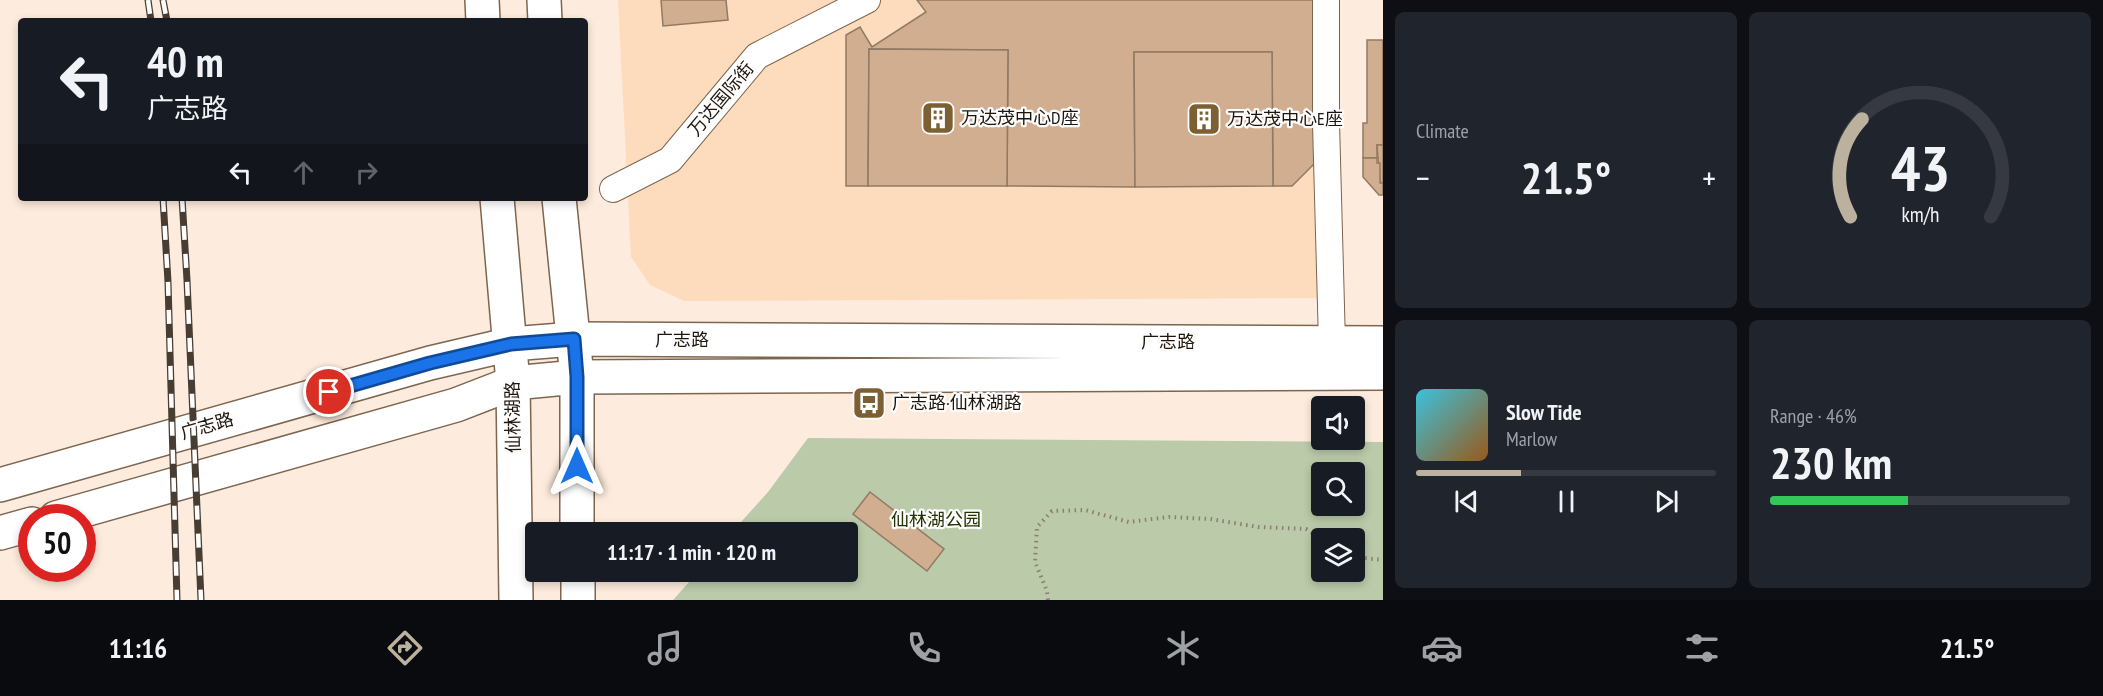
<!DOCTYPE html>
<meta charset="utf-8">
<style>
:root{--surface:#171b24;--page:#20242c;--text:#f1f3f6;--muted:#9ea1a6;--line:#363941;--accent:#bcb19e}
body{margin:0;font-family:"PT Sans Narrow","Noto Sans SC",sans-serif;background:var(--page);color:var(--text);height:100vh;display:flex;flex-direction:column;font-size:22px;white-space:nowrap}
*{box-sizing:border-box;margin:0}
p{font-size:20px;color:var(--muted)}
.icon{flex:none;width:33px;height:33px;fill:none;stroke:currentColor;stroke-width:2;stroke-linecap:round;stroke-linejoin:round}
.map{position:relative;flex:1;overflow:hidden}
.panel{display:flex;flex-direction:column;gap:12px;padding:12px;background:#0d0f14;width:720px}
.panel>*{flex:none}
.banner{position:absolute;left:18px;top:18px;width:570px;height:183px;border-radius:6px;box-shadow:0 3px 9px #0003;background:#171b24;color:var(--text);overflow:hidden}
.controls{position:absolute;left:1311px;top:396px;display:grid;gap:12px}
.controls a{display:grid;place-items:center;width:54px;height:54px;border-radius:6px;background:var(--surface);box-shadow:0 3px 9px #0003;font-size:30px}
.speed{position:absolute;left:18px;top:504px;display:flex;gap:12px;font-size:30px;font-weight:700;text-align:center}
.speed>*{display:grid;place-content:center;width:78px;height:78px;border-radius:50%;background:var(--surface);box-shadow:0 3px 9px #0003;line-height:1}
.speed .limit{border:9px solid #d22;background:#fff;color:#111}
.pin{position:absolute;display:grid;place-items:center;width:51px;height:51px;color:#fff;margin:-26px;border:3px solid #fff;border-radius:50%;box-shadow:0 2px 6px #0007}
.me{position:absolute;width:66px;margin:-33px;rotate:0deg;stroke-linejoin:round;filter:drop-shadow(0 0 4px #0008)}
.turn{display:flex;align-items:center;gap:21px;height:126px;padding:0 30px;font-size:27px}
.turn .icon{width:78px;height:78px;stroke-width:2.5}
.turn b{display:block;font-size:42px;line-height:51px}
.lanes{display:flex;align-items:center;height:57px;padding:0 30px;background:#0003;justify-content:center;gap:30px;direction:ltr}
.lanes .off{opacity:.35}
.big{font-size:45px;font-weight:600;line-height:1.1}
.panel .widget{flex:1;display:flex;flex-direction:column;justify-content:center;gap:9px;min-width:0;padding:0 21px;border-radius:9px;background:var(--page)}
.panel .dial{align-items:center;gap:0}
.dial svg{height:156px;overflow:visible;fill:none;stroke:var(--line);stroke-width:7;stroke-linecap:round;text-anchor:middle}
.dial text{fill:var(--text);stroke:none}
.song{display:flex;align-items:center;gap:18px}
.cover{width:72px;height:72px;border-radius:9px;background:linear-gradient(135deg,hsl(190 70% 55%),hsl(30 70% 35%))}
.played{height:6px;border-radius:3px;background:linear-gradient(90deg,var(--accent) 35%,var(--line) 35%)}
.keys{display:flex;justify-content:space-around;direction:ltr}
.heat{display:flex;justify-content:space-between;align-items:center;font-size:33px;direction:ltr}
.charge{height:9px;border-radius:4px;background:linear-gradient(90deg,#34c759 46%,var(--line) 0)}
.panel .tiles{flex:1;display:grid;gap:12px;grid-template-columns:repeat(2,1fr)}
.trip{position:absolute;left:525px;top:522px;width:333px;height:60px;border-radius:6px;background:var(--surface);box-shadow:0 3px 9px #0003;font-weight:600;line-height:60px;text-align:center}
.menu{display:flex;height:96px;justify-content:space-around;align-items:center;background:#090b0e;color:var(--muted)}
.menu .icon{width:42px;height:42px}
.menu .active{color:var(--accent)}
.menu b{font-size:27px;color:var(--text)}
main{display:flex;flex:1;min-height:0}
.map>svg:first-child{display:block}
.built{fill:#fddcbd}
.green{fill:#bbcaa9;fill-rule:evenodd}
.building{fill:#d0ae8f;stroke:#927963;stroke-width:1.5}
.lines{fill:none;stroke-linecap:round;stroke-linejoin:round}
.street-casing{stroke:#7d654f;stroke-width:28}
.secondary-casing{stroke:#7d654f;stroke-width:36}
.path{stroke:#8b7e72;stroke-width:4;stroke-dasharray:1.5 4.5;stroke-linecap:butt}
.street{stroke:#fff;stroke-width:26}
.secondary{stroke:#fff;stroke-width:33}
.rail-casing{stroke:#473d33;stroke-width:7}
.rail{stroke:#fdfdfd;stroke-width:4.5;stroke-dasharray:14;stroke-linecap:butt}
.route-casing{stroke:#114b97;stroke-width:15}
.route{stroke:#1a73e8;stroke-width:10}
.labels{text-anchor:middle;stroke-width:4.5;stroke-linejoin:round;paint-order:stroke}
.street-label{font-size:18px;fill:#1e150c;stroke:#fdfdfd}
.poi-label{font-size:18px;fill:#1e150c;stroke:#fdfdfd;text-anchor:start}
.park-label{font-size:18px;fill:#223103;stroke:#fdfdfd}
</style>
<main>
<div class="map">
<svg width="1383" height="600" viewBox="0 0 1383 600">
<rect width="100%" height="100%" fill="#fdecdd"/>
<polygon class="built" points="618,0 1332,0 1328,298 684,301 650,285 631,257"/>
<path class="green" d="M808,438L1383,442V600H673L698,572H848V532H732L768,492ZM1322,472H1354V506H1322ZM1322,538H1354V572H1322Z"/>
<g class="building">
<polygon points="661,0 726,0 728,20 663,26"/>
<polygon points="917,0 1319,0 1324,154 1292,186 1273,186 1272,52 1134,52 1135,187 1007,186 1008,50 869,49 868,186 846,186 846,35 860,27 872,47 926,12"/>
<polygon points="1367,40 1383,40 1383,145 1377,145 1377,158 1363,158 1363,123 1367,123"/>
<polygon points="869,49 1008,50 1007,186 868,186"/>
<polygon points="1134,52 1272,52 1273,186 1135,187"/>
<polygon points="1377,145 1383,145 1383,183 1380,183"/>
<polygon points="1363,158 1377,158 1377,163 1380,163 1380,183 1383,183 1383,195 1379,195 1363,177"/>
<polygon points="870,492 944,549 927,571 853,514"/>
</g>
<g class="lines">
<g class="street-casing">
<g id="street">
<polyline points="1326,0 1326,123 1332,343"/>
<polyline points="613,189 670,160 757,56 867,0"/>
</g>
</g>
<g class="secondary-casing">
<g id="secondary">
<polyline points="482,0 483,21"/>
<polyline points="544,0 545,21"/>
<polyline points="497,198 513,383 516,600"/>
<polyline points="559,198 577,377 577,532"/>
<polyline points="0,485 430,363 511,344 574,339 1383,343"/>
<polyline points="56,518 456,405 513,383 577,377 1383,373"/>
<polyline points="0,533 32,524"/>
<polyline points="578,572 578,600"/>
</g>
</g>
<g class="path">
<polyline points="1354,554 1364,558 1383,560"/>
<polyline points="1048,600 1047,591 1035,562 1037,527 1052,511 1085,510 1129,522 1169,517 1210,519 1258,527 1306,529 1322,539"/>
</g>
<use href="#street" class="street"/>
<use href="#secondary" class="secondary"/>
<g class="rail-casing">
<g id="rail">
<polyline points="148,0 151,21"/>
<polyline points="163,0 167,21"/>
<polyline points="163,198 168,282 177,600"/>
<polyline points="182,198 187,280 201,600"/>
</g>
</g>
<use href="#rail" class="rail"/>
</g>
<g class="lines">
<g class="route-casing">
<polyline id="route" points="329,392 430,363 511,344 574,339 577,377 577,466"/>
</g>
<use href="#route" class="route"/>
</g>
<defs>
<g id="building-square" transform="scale(1.725)"><rect x="-9" y="-9" width="18" height="18" rx="4" fill="#7c6033" stroke="#fdfdfd"/><path d="M-4-6H4V6H1V3H-1V6H-4ZM-2.5-4.3h1.7v1.8h-1.7ZM.8-4.3h1.7v1.8H.8ZM-2.5-1h1.7V.8h-1.7ZM.8-1h1.7V.8H.8Z" fill="#fff"/></g>
<g id="bus-square" transform="scale(1.725)"><rect x="-9" y="-9" width="18" height="18" rx="4" fill="#7c6033" stroke="#fdfdfd"/><path d="M-5-6H5V4H4V6H2V4H-2V6H-4V4H-5ZM-3.5-4V0h7V-4ZM-3.5 1.2v1.5H-2V1.2ZM2 1.2v1.5H3.5V1.2Z" fill="#fff"/></g>
</defs>
<g fill-rule="evenodd">
<use href="#building-square" x="938" y="118"/>
<use href="#building-square" x="1204" y="119"/>
<use href="#bus-square" x="869" y="403"/>
</g>
<g class="labels">
<g class="street-label">
<text transform="translate(721 99) rotate(-50)" y="6">万达国际街</text>
<text x="682" y="346">广志路</text>
<text x="1168" y="348">广志路</text>
<text transform="translate(513 417) rotate(-91)" y="6">仙林湖路</text>
<text transform="translate(207 426) rotate(-16)" y="6">广志路</text>
</g>
<g class="poi-label">
<text x="961" y="124">万达茂中心D座</text>
<text x="1227" y="125">万达茂中心E座</text>
<text x="892" y="409">广志路·仙林湖路</text>
</g>
<g class="park-label">
<text x="936" y="526">仙林湖公园</text>
</g>
</g>
</svg>
<div class="controls">
<a><svg class="icon" aria-label="sound" viewBox="0 0 24 24"><path d="M4 9h4l5-4v14l-5-4H4zM17 9q2 3 0 6"/></svg></a>
<a><svg class="icon" aria-label="search" viewBox="0 0 24 24"><circle cx="10" cy="10" r="6"/><path d="M15 15l6 6"/></svg></a>
<a><svg class="icon" aria-label="layers" viewBox="0 0 24 24"><path d="M12 4l9 5-9 5-9-5zM3 14l9 5 9-5"/></svg></a>
</div>
<div class="speed"><div class="limit">50</div></div>
<div class="pin" style="left:329px;top:392px;background:#d93025"><svg class="icon" aria-label="arrive" viewBox="0 0 24 24"><path d="M6 21V4h12l-3 4 3 4H6"/></svg></div>
<svg class="me" style="left:577px;top:466px" viewBox="-20 -20 40 40"><path d="M0-17L14 15 0 8-14 15z" fill="#1a73e8" stroke="#fff" stroke-width="4"/></svg>
<div class="trip">11:17 · 1 min · 120 m</div>
<div class="banner">
<div class="turn"><svg class="icon" aria-label="left" viewBox="0 0 24 24"><path d="M17 20v-9H6M10 6l-5 5 5 5"/></svg><div><b>40 m</b>广志路</div></div>
<div class="lanes"><svg class="icon" aria-label="left" viewBox="0 0 24 24"><path d="M17 20v-9H6M10 6l-5 5 5 5"/></svg><svg class="icon off" aria-label="ahead" viewBox="0 0 24 24"><path d="M12 20V5M6 11l6-6 6 6"/></svg><svg class="icon off" aria-label="right" viewBox="0 0 24 24"><path d="M7 20v-9h11M14 6l5 5-5 5"/></svg></div>
</div>
</div>
<section class="panel">
<div class="tiles">
<div class="widget"><p>Climate</p>
<div class="heat"><a>−</a><b class="big">21.5°</b><a>+</a></div>
</div>
<div class="widget dial"><svg viewBox="0 0 100 80">
<path d="M14 69A42 42 0 1 1 86 69"/>
<path d="M14 69A42 42 0 0 1 20 19" stroke="#bcb19e"/>
<text x="50" y="56" font-size="32" font-weight="700">43</text>
<text x="50" y="72" font-size="11">km/h</text>
</svg></div>
<div class="widget">
<div class="song"><i class="cover"></i><div><b>Slow Tide</b><p>Marlow</p></div></div>
<div class="played"></div>
<div class="keys"><svg class="icon" aria-label="previous" viewBox="0 0 24 24"><path d="M18 5L8 12l10 7zM5 5v14"/></svg><svg class="icon" aria-label="pause" viewBox="0 0 24 24"><path d="M8 5v14M16 5v14"/></svg><svg class="icon" aria-label="next" viewBox="0 0 24 24"><path d="M6 5l10 7-10 7zM19 5v14"/></svg></div>
</div>
<div class="widget"><p>Range · 46%</p><b class="big">230 km</b><div class="charge"></div></div>
</div>
</section>
</main>
<nav class="menu">
<b>11:16</b>
<svg class="icon active" aria-label="directions" viewBox="0 0 24 24"><path d="M12 3l9 9-9 9-9-9zM9 14v-3h6M13 9l2 2-2 2"/></svg>
<svg class="icon" aria-label="music" viewBox="0 0 24 24"><path d="M9 18V5l10-2v13"/><circle cx="6" cy="18" r="3"/><circle cx="16" cy="16" r="3"/></svg>
<svg class="icon" aria-label="phone" viewBox="0 0 24 24"><path d="M5 4h4l2 5-3 2q2 4 5 5l2-3 5 2v4C11 20 4 13 5 4z"/></svg>
<svg class="icon" aria-label="climate" viewBox="0 0 24 24"><path d="M12 3v18M4 7l16 10M4 17L20 7"/></svg>
<svg class="icon" aria-label="car" viewBox="0 0 24 24"><path d="M5 17H2v-5l4-1 3-4h7l3 4 3 1v5h-3M9 17h6M6 11h13"/><circle cx="7" cy="17" r="2"/><circle cx="17" cy="17" r="2"/></svg>
<svg class="icon" aria-label="filters" viewBox="0 0 24 24"><path d="M4 7h16M4 17h16"/><circle cx="9" cy="7" r="2"/><circle cx="15" cy="17" r="2"/></svg>
<b>21.5°</b>
</nav>
